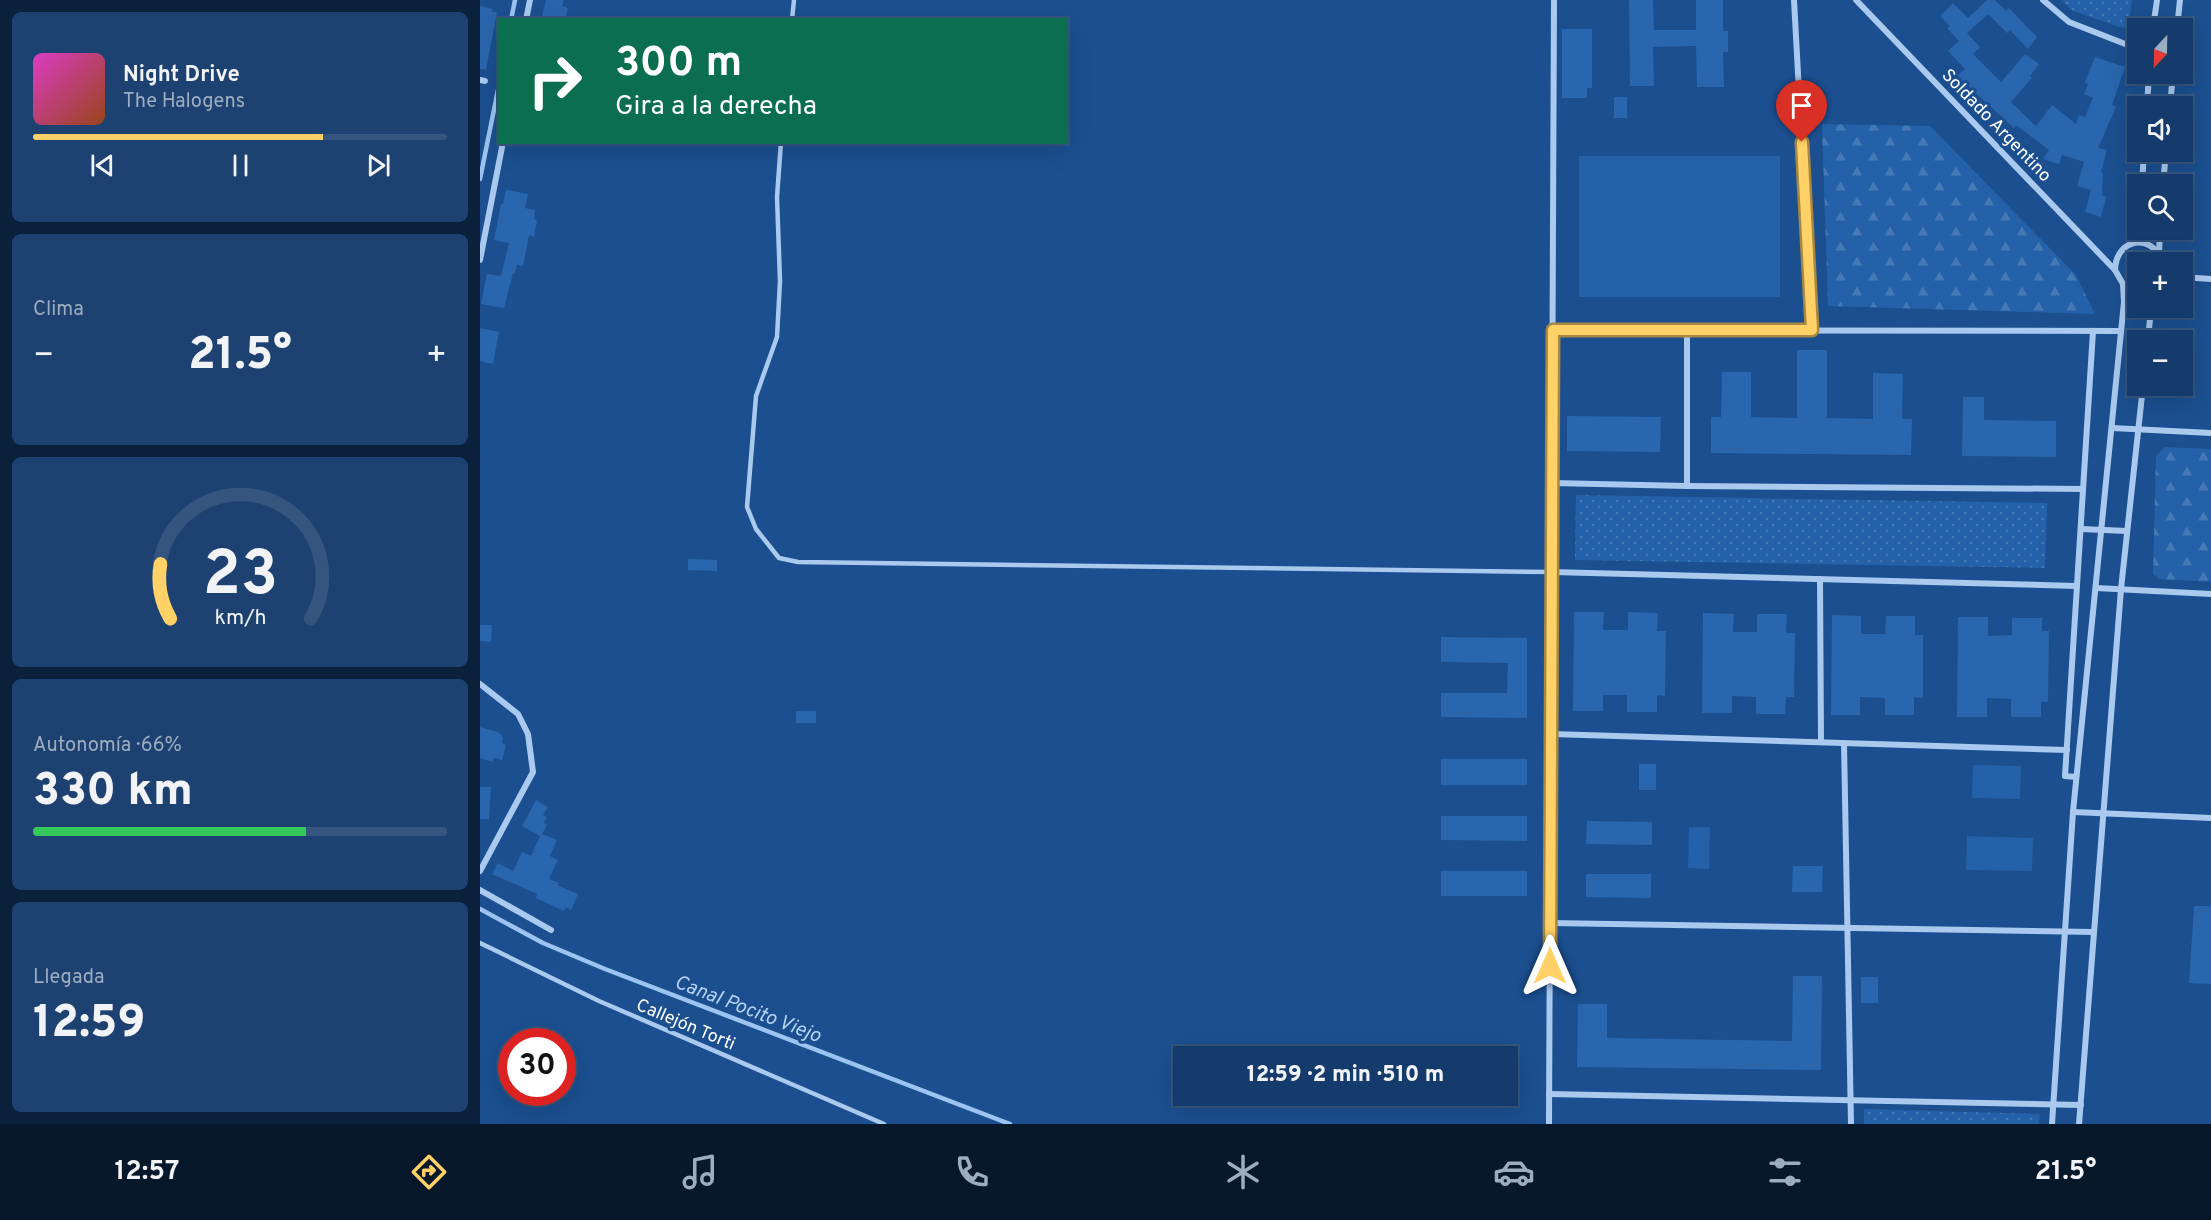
<!DOCTYPE html>
<html lang="es">
<meta charset="utf-8">
<style>
:root{--surface:#143b6b;--page:#1d4271;--text:#f1f3f6;--muted:#9dadc1;--line:#33557e;--accent:#ffd166}
body{margin:0;font-family:Overpass,sans-serif;background:var(--page);color:var(--text);height:100vh;display:flex;flex-direction:column;font-size:22px;white-space:nowrap}
*{box-sizing:border-box;margin:0}
p{font-size:20px;color:var(--muted)}
.icon{flex:none;width:33px;height:33px;fill:none;stroke:currentColor;stroke-width:2;stroke-linecap:round;stroke-linejoin:round}
.map{position:relative;flex:1;overflow:hidden}
.drawer{display:flex;flex-direction:column;gap:12px;padding:12px;background:#0b203b;width:480px}
.drawer>*{flex:none}
.banner{position:absolute;left:18px;top:18px;width:570px;height:126px;border-radius:0px;box-shadow:0 6px 24px #0002,0 0 0 2px var(--line);background:#0b6e4f;color:#fff;overflow:hidden}
.needle{width:39px;rotate:202deg}
.fabs{position:absolute;left:1647px;top:18px;display:grid;gap:12px}
.fabs a{display:grid;place-items:center;width:66px;height:66px;border-radius:0px;background:var(--surface);box-shadow:0 6px 24px #0002,0 0 0 2px var(--line);font-size:30px}
.speed{position:absolute;left:18px;top:1028px;display:flex;gap:12px;font-size:30px;font-weight:700;text-align:center}
.speed>*{display:grid;place-content:center;width:78px;height:78px;border-radius:50%;background:var(--surface);box-shadow:0 6px 24px #0002,0 0 0 2px var(--line);line-height:1}
.speed .limit{border:9px solid #d22;background:#fff;color:#111}
.pin{position:absolute;display:grid;place-items:center;width:51px;height:51px;color:#fff;margin:-62px -26px;border-radius:50% 50% 50% 0;rotate:-45deg;box-shadow:0 0 6px #0007}
.pin .icon{rotate:45deg}
.me{position:absolute;width:66px;margin:-33px;rotate:0deg;stroke-linejoin:round;filter:drop-shadow(0 0 4px #0008)}
.turn{display:flex;align-items:center;gap:21px;height:126px;padding:0 18px;font-size:27px}
.turn .icon{width:78px;height:78px;stroke-width:2.5}
.turn b{display:block;font-size:42px;line-height:51px}
.big{font-size:45px;font-weight:800;line-height:1.1}
.drawer .widget{flex:1;display:flex;flex-direction:column;justify-content:center;gap:9px;min-width:0;padding:0 21px;border-radius:9px;background:var(--page)}
.drawer .dial{align-items:center;gap:0}
.dial svg{height:156px;overflow:visible;fill:none;stroke:var(--line);stroke-width:7;stroke-linecap:round;text-anchor:middle}
.dial text{fill:var(--text);stroke:none}
.song{display:flex;align-items:center;gap:18px}
.cover{width:72px;height:72px;border-radius:9px;background:linear-gradient(135deg,hsl(310 70% 55%),hsl(20 70% 35%))}
.played{height:6px;border-radius:3px;background:linear-gradient(90deg,var(--accent) 70%,var(--line) 70%)}
.keys{display:flex;justify-content:space-around;direction:ltr}
.heat{display:flex;justify-content:space-between;align-items:center;font-size:33px;direction:ltr}
.charge{height:9px;border-radius:4px;background:linear-gradient(90deg,#34c759 66%,var(--line) 0)}
.trip{position:absolute;left:693px;top:1046px;width:345px;height:60px;border-radius:0px;background:var(--surface);box-shadow:0 6px 24px #0002,0 0 0 2px var(--line);font-weight:800;line-height:60px;text-align:center}
.dock{display:flex;height:96px;justify-content:space-around;align-items:center;background:#08182b;color:var(--muted)}
.dock .icon{width:42px;height:42px}
.dock .current{color:var(--accent)}
.dock b{font-size:27px;color:var(--text)}
main{display:flex;flex:1;min-height:0}
.map>svg:first-child{display:block}
.grass{fill:#2461a8}
.forest{fill:url(#forest-firs)}
.park{fill:url(#park-dots)}
.lines{fill:none;stroke-linecap:round;stroke-linejoin:round}
.stream{stroke:#9cc4f0;stroke-width:4.5}
.building{fill:#2a66ad}
.lane{stroke:#a9c9ee;stroke-width:4.5}
.street{stroke:#a9c9ee;stroke-width:6}
.route-casing{stroke:#a68842;stroke-width:15}
.route{stroke:#ffd166;stroke-width:10}
.labels{text-anchor:middle;stroke-width:6;stroke-linejoin:round;paint-order:stroke}
.street-label{font-size:18px;fill:#fff;stroke:#1b4f8f}
.water-label{font-size:20px;font-style:italic;fill:#b5d3f5;stroke:#1b4f8f}
</style>
<main>
<section class="drawer">
<div class="widget">
<div class="song"><i class="cover"></i><div><b>Night Drive</b><p>The Halogens</p></div></div>
<div class="played"></div>
<div class="keys"><svg class="icon" aria-label="previous" viewBox="0 0 24 24"><path d="M18 5L8 12l10 7zM5 5v14"/></svg><svg class="icon" aria-label="pause" viewBox="0 0 24 24"><path d="M8 5v14M16 5v14"/></svg><svg class="icon" aria-label="next" viewBox="0 0 24 24"><path d="M6 5l10 7-10 7zM19 5v14"/></svg></div>
</div>
<div class="widget"><p>Clima</p>
<div class="heat"><a>−</a><b class="big">21.5°</b><a>+</a></div>
</div>
<div class="widget dial"><svg viewBox="0 0 100 80">
<path d="M14 69A42 42 0 1 1 86 69"/>
<path d="M14 69A42 42 0 0 1 9 41" stroke="#ffd166"/>
<text x="50" y="56" font-size="32" font-weight="700">23</text>
<text x="50" y="72" font-size="11">km/h</text>
</svg></div>
<div class="widget"><p>Autonomía · 66%</p><b class="big">330 km</b><div class="charge"></div></div>
<div class="widget"><p>Llegada</p><b class="big">12:59</b></div>
</section>
<div class="map">
<svg width="1731" height="1124" viewBox="0 0 1731 1124">
<defs>
<pattern id="forest-firs" width="22" height="20" patternUnits="userSpaceOnUse" patternTransform="scale(1.5)"><rect width="22" height="20" fill="#2461a8"/><path d="M5 1l3.5 6h-7zM16 11l3.5 6h-7z" fill="#4579b5"/></pattern>
<pattern id="park-dots" width="8" height="8" patternUnits="userSpaceOnUse" patternTransform="scale(1.5)"><rect width="8" height="8" fill="#2461a8"/><path d="M2 2h.1M6 6h.1" fill="none" stroke="#4579b5" stroke-width="1.8" stroke-linecap="round"/></pattern>
</defs>
<rect width="100%" height="100%" fill="#1b4f8f"/>
<g class="grass">
<rect x="1099" y="156" width="201" height="141"/>
<polygon points="1493,765 1541,766 1540,799 1492,798"/>
<polygon points="1209,827 1230,827 1229,869 1208,868"/>
<polygon points="1487,836 1553,838 1552,871 1486,870"/>
</g>
<g class="forest">
<polygon points="1342,124 1450,126 1596,275 1615,314 1348,306"/>
<polygon points="1685,447 1731,449 1731,582 1679,579 1673,574 1676,456"/>
</g>
<g class="park">
<polygon points="1581,0 1652,0 1649,25 1646,28 1639,27 1591,10"/>
<polygon points="1096,495 1567,503 1565,568 1095,560"/>
<polygon points="1384,1109 1560,1114 1559,1124 1384,1124"/>
</g>
<g class="lines">
<g class="stream">
<polyline points="31,20 35,0"/>
<polyline points="0,179 20,80"/>
<polyline points="0,909 63,943 125,969 530,1124"/>
</g>
</g>
<g class="building">
<polygon points="66,0 84,0 82,6 88,8 85,20 61,20"/>
<polygon points="1149,0 1173,0 1174,30 1216,30 1216,0 1243,0 1243,31 1248,31 1248,52 1243,52 1244,87 1217,87 1216,46 1173,47 1174,86 1150,86"/>
<polygon points="1507,0 1515,0 1526,11 1529,8 1557,37 1548,49 1530,30 1527,33 1508,14 1487,33 1500,47 1493,54 1521,82 1545,54 1559,64 1550,76 1552,78 1531,102 1556,126 1572,105 1596,124 1599,115 1605,117 1613,98 1604,94 1608,84 1605,82 1615,57 1645,67 1632,105 1636,107 1618,148 1627,150 1621,172 1623,173 1622,195 1626,197 1621,217 1605,212 1611,190 1597,186 1604,162 1582,155 1579,164 1563,159 1569,150 1536,125 1534,128 1477,76 1485,69 1468,51 1479,41 1467,28 1470,26 1460,16 1473,3 1488,18"/>
<polygon points="0,6 13,9 12,12 17,12 6,70 0,69"/>
<polygon points="1082,29 1112,29 1112,88 1107,88 1107,98 1082,98"/>
<rect x="1134" y="97" width="13" height="21"/>
<polygon points="26,190 48,194 45,208 55,210 54,219 57,220 54,237 49,235 43,266 37,265 35,273 33,273 24,308 1,304 7,274 21,276 29,243 14,240 21,204 23,204"/>
<polygon points="0,328 19,332 13,364 0,361"/>
<polygon points="1317,350 1347,350 1347,418 1393,419 1393,373 1423,374 1422,419 1432,419 1431,455 1231,453 1231,417 1241,417 1242,372 1271,372 1271,417 1317,418"/>
<polygon points="1483,397 1504,397 1504,420 1576,421 1576,457 1482,456"/>
<polygon points="1087,416 1181,417 1180,452 1087,451"/>
<polygon points="208,559 237,560 237,571 208,570"/>
<polygon points="1094,612 1124,612 1123,630 1148,630 1148,612 1178,613 1177,631 1186,631 1185,696 1177,695 1177,712 1147,712 1147,695 1123,695 1123,711 1093,711"/>
<polygon points="1223,613 1254,614 1253,632 1277,632 1277,614 1307,614 1306,633 1315,633 1314,697 1306,697 1305,714 1276,714 1276,697 1252,696 1252,713 1222,713"/>
<polygon points="1352,615 1381,616 1381,634 1405,634 1406,616 1435,616 1435,635 1443,635 1443,698 1434,697 1434,715 1405,715 1405,698 1380,697 1380,715 1351,715"/>
<polygon points="1478,617 1508,617 1508,636 1532,635 1532,618 1562,618 1562,631 1569,631 1568,702 1561,702 1561,717 1531,717 1531,699 1507,698 1507,717 1477,717"/>
<polygon points="0,625 12,625 11,642 0,641"/>
<polygon points="961,637 1047,638 1047,718 961,717 961,693 1027,693 1028,663 961,662"/>
<rect x="316" y="711" width="20" height="12"/>
<polygon points="0,727 18,732 23,737 22,743 26,745 22,760 14,758 13,762 0,758"/>
<rect x="961" y="759" width="86" height="26"/>
<rect x="1159" y="764" width="17" height="26"/>
<polygon points="0,787 11,787 9,819 0,819"/>
<polygon points="56,800 68,807 63,815 67,817 64,823 67,825 62,834 77,840 70,856 78,860 69,879 79,883 77,885 98,894 91,910 86,907 84,911 56,898 57,894 12,874 18,863 33,871 42,852 51,856 60,836 42,826"/>
<polygon points="961,816 1047,816 1047,841 961,840"/>
<polygon points="1107,821 1172,822 1172,845 1106,844"/>
<polygon points="1313,866 1343,866 1342,892 1312,892"/>
<rect x="961" y="871" width="86" height="25"/>
<polygon points="1106,874 1171,874 1171,898 1106,897"/>
<polygon points="1714,906 1731,906 1731,984 1709,983"/>
<polygon points="1313,976 1342,976 1341,1070 1097,1067 1098,1004 1127,1004 1127,1038 1312,1041"/>
<rect x="1381" y="977" width="17" height="26"/>
</g>
<g class="lines">
<g class="lane">
<polyline points="312,20 314,0"/>
<polyline points="301,142 297,197 300,281 297,337 276,396 267,507 276,529 299,558 318,562 1072,572"/>
<polyline points="0,943 119,1001 404,1124"/>
</g>
<g class="street">
<polyline points="1314,0 1332,330"/>
<polyline points="1376,0 1635,270"/>
<polyline points="1563,0 1589,22 1658,49"/>
<polyline points="46,20 50,0"/>
<polyline points="1673,28 1677,0"/>
<polyline points="1697,28 1700,0"/>
<polyline points="0,80 5,81"/>
<polyline points="1667,106 1669,74"/>
<polyline points="1690,106 1693,74"/>
<polyline points="1662,184 1664,152"/>
<polyline points="1683,184 1686,152"/>
<polyline points="1651,244 1658,228"/>
<polyline points="1679,254 1680,230"/>
<polyline points="0,260 23,142"/>
<polyline points="1702,277 1731,279"/>
<path d="M1658,290L1643,284L1635,270C1636,238 1672,232 1682,262"/>
<polyline points="1073,330 1641,331"/>
<polyline points="1207,330 1207,486"/>
<polyline points="1668,340 1671,308"/>
<polyline points="1632,428 1731,433"/>
<polyline points="1072,483 1207,486 1603,489"/>
<polyline points="1601,529 1647,531"/>
<polyline points="1072,572 1597,586"/>
<polyline points="1340,579 1341,742"/>
<polyline points="1616,588 1731,594"/>
<polyline points="0,684 38,714 48,734 53,772 0,871"/>
<polyline points="1071,734 1587,750"/>
<polyline points="1364,743 1371,1124"/>
<polyline points="1596,777 1585,776 1613,331"/>
<polyline points="1593,812 1731,818"/>
<polyline points="0,890 71,930"/>
<polyline points="1070,923 1613,932"/>
<polyline points="1069,1094 1601,1105"/>
<polyline points="1069,1124 1074,0"/>
<polyline points="1572,1124 1593,812 1644,302 1643,284"/>
<polyline points="1599,1124 1641,589 1663,386"/>
</g>
</g>
<g class="lines">
<g class="route-casing">
<polyline id="route" points="1070,966 1073,330 1332,330 1322,142"/>
</g>
<use href="#route" class="route"/>
</g>
<g class="labels">
<g class="street-label">
<text transform="translate(1517 125) rotate(46)" y="6">Soldado Argentino</text>
<text transform="translate(206 1024) rotate(23)" y="6">Callejón Torti</text>
</g>
<g class="water-label">
<text transform="translate(268 1008) rotate(21)" y="7">Canal Pocito Viejo</text>
</g>
</g>
</svg>
<div class="fabs">
<a><svg class="needle" viewBox="-14 -14 28 28"><path d="M0-13l5 13h-10z" fill="#e53935"/><path d="M0 13l5-13h-10z" fill="#9dadc1"/></svg></a>
<a><svg class="icon" aria-label="sound" viewBox="0 0 24 24"><path d="M4 9h4l5-4v14l-5-4H4zM17 9q2 3 0 6"/></svg></a>
<a><svg class="icon" aria-label="search" viewBox="0 0 24 24"><circle cx="10" cy="10" r="6"/><path d="M15 15l6 6"/></svg></a>
<a>+</a>
<a>−</a>
</div>
<div class="speed"><div class="limit">30</div></div>
<div class="pin" style="left:1322px;top:142px;background:#d93025"><svg class="icon" aria-label="arrive" viewBox="0 0 24 24"><path d="M6 21V4h12l-3 4 3 4H6"/></svg></div>
<svg class="me" style="left:1070px;top:966px" viewBox="-20 -20 40 40"><path d="M0-17L14 15 0 8-14 15z" fill="#ffd166" stroke="#fff" stroke-width="4"/></svg>
<div class="trip">12:59 · 2 min · 510 m</div>
<div class="banner">
<div class="turn"><svg class="icon" aria-label="right" viewBox="0 0 24 24"><path d="M7 20v-9h11M14 6l5 5-5 5"/></svg><div><b>300 m</b>Gira a la derecha</div></div>
</div>
</div>
</main>
<nav class="dock">
<b>12:57</b>
<svg class="icon current" aria-label="directions" viewBox="0 0 24 24"><path d="M12 3l9 9-9 9-9-9zM9 14v-3h6M13 9l2 2-2 2"/></svg>
<svg class="icon" aria-label="music" viewBox="0 0 24 24"><path d="M9 18V5l10-2v13"/><circle cx="6" cy="18" r="3"/><circle cx="16" cy="16" r="3"/></svg>
<svg class="icon" aria-label="phone" viewBox="0 0 24 24"><path d="M5 4h4l2 5-3 2q2 4 5 5l2-3 5 2v4C11 20 4 13 5 4z"/></svg>
<svg class="icon" aria-label="climate" viewBox="0 0 24 24"><path d="M12 3v18M4 7l16 10M4 17L20 7"/></svg>
<svg class="icon" aria-label="car" viewBox="0 0 24 24"><path d="M5 17H2v-5l4-1 3-4h7l3 4 3 1v5h-3M9 17h6M6 11h13"/><circle cx="7" cy="17" r="2"/><circle cx="17" cy="17" r="2"/></svg>
<svg class="icon" aria-label="filters" viewBox="0 0 24 24"><path d="M4 7h16M4 17h16"/><circle cx="9" cy="7" r="2"/><circle cx="15" cy="17" r="2"/></svg>
<b>21.5°</b>
</nav>
